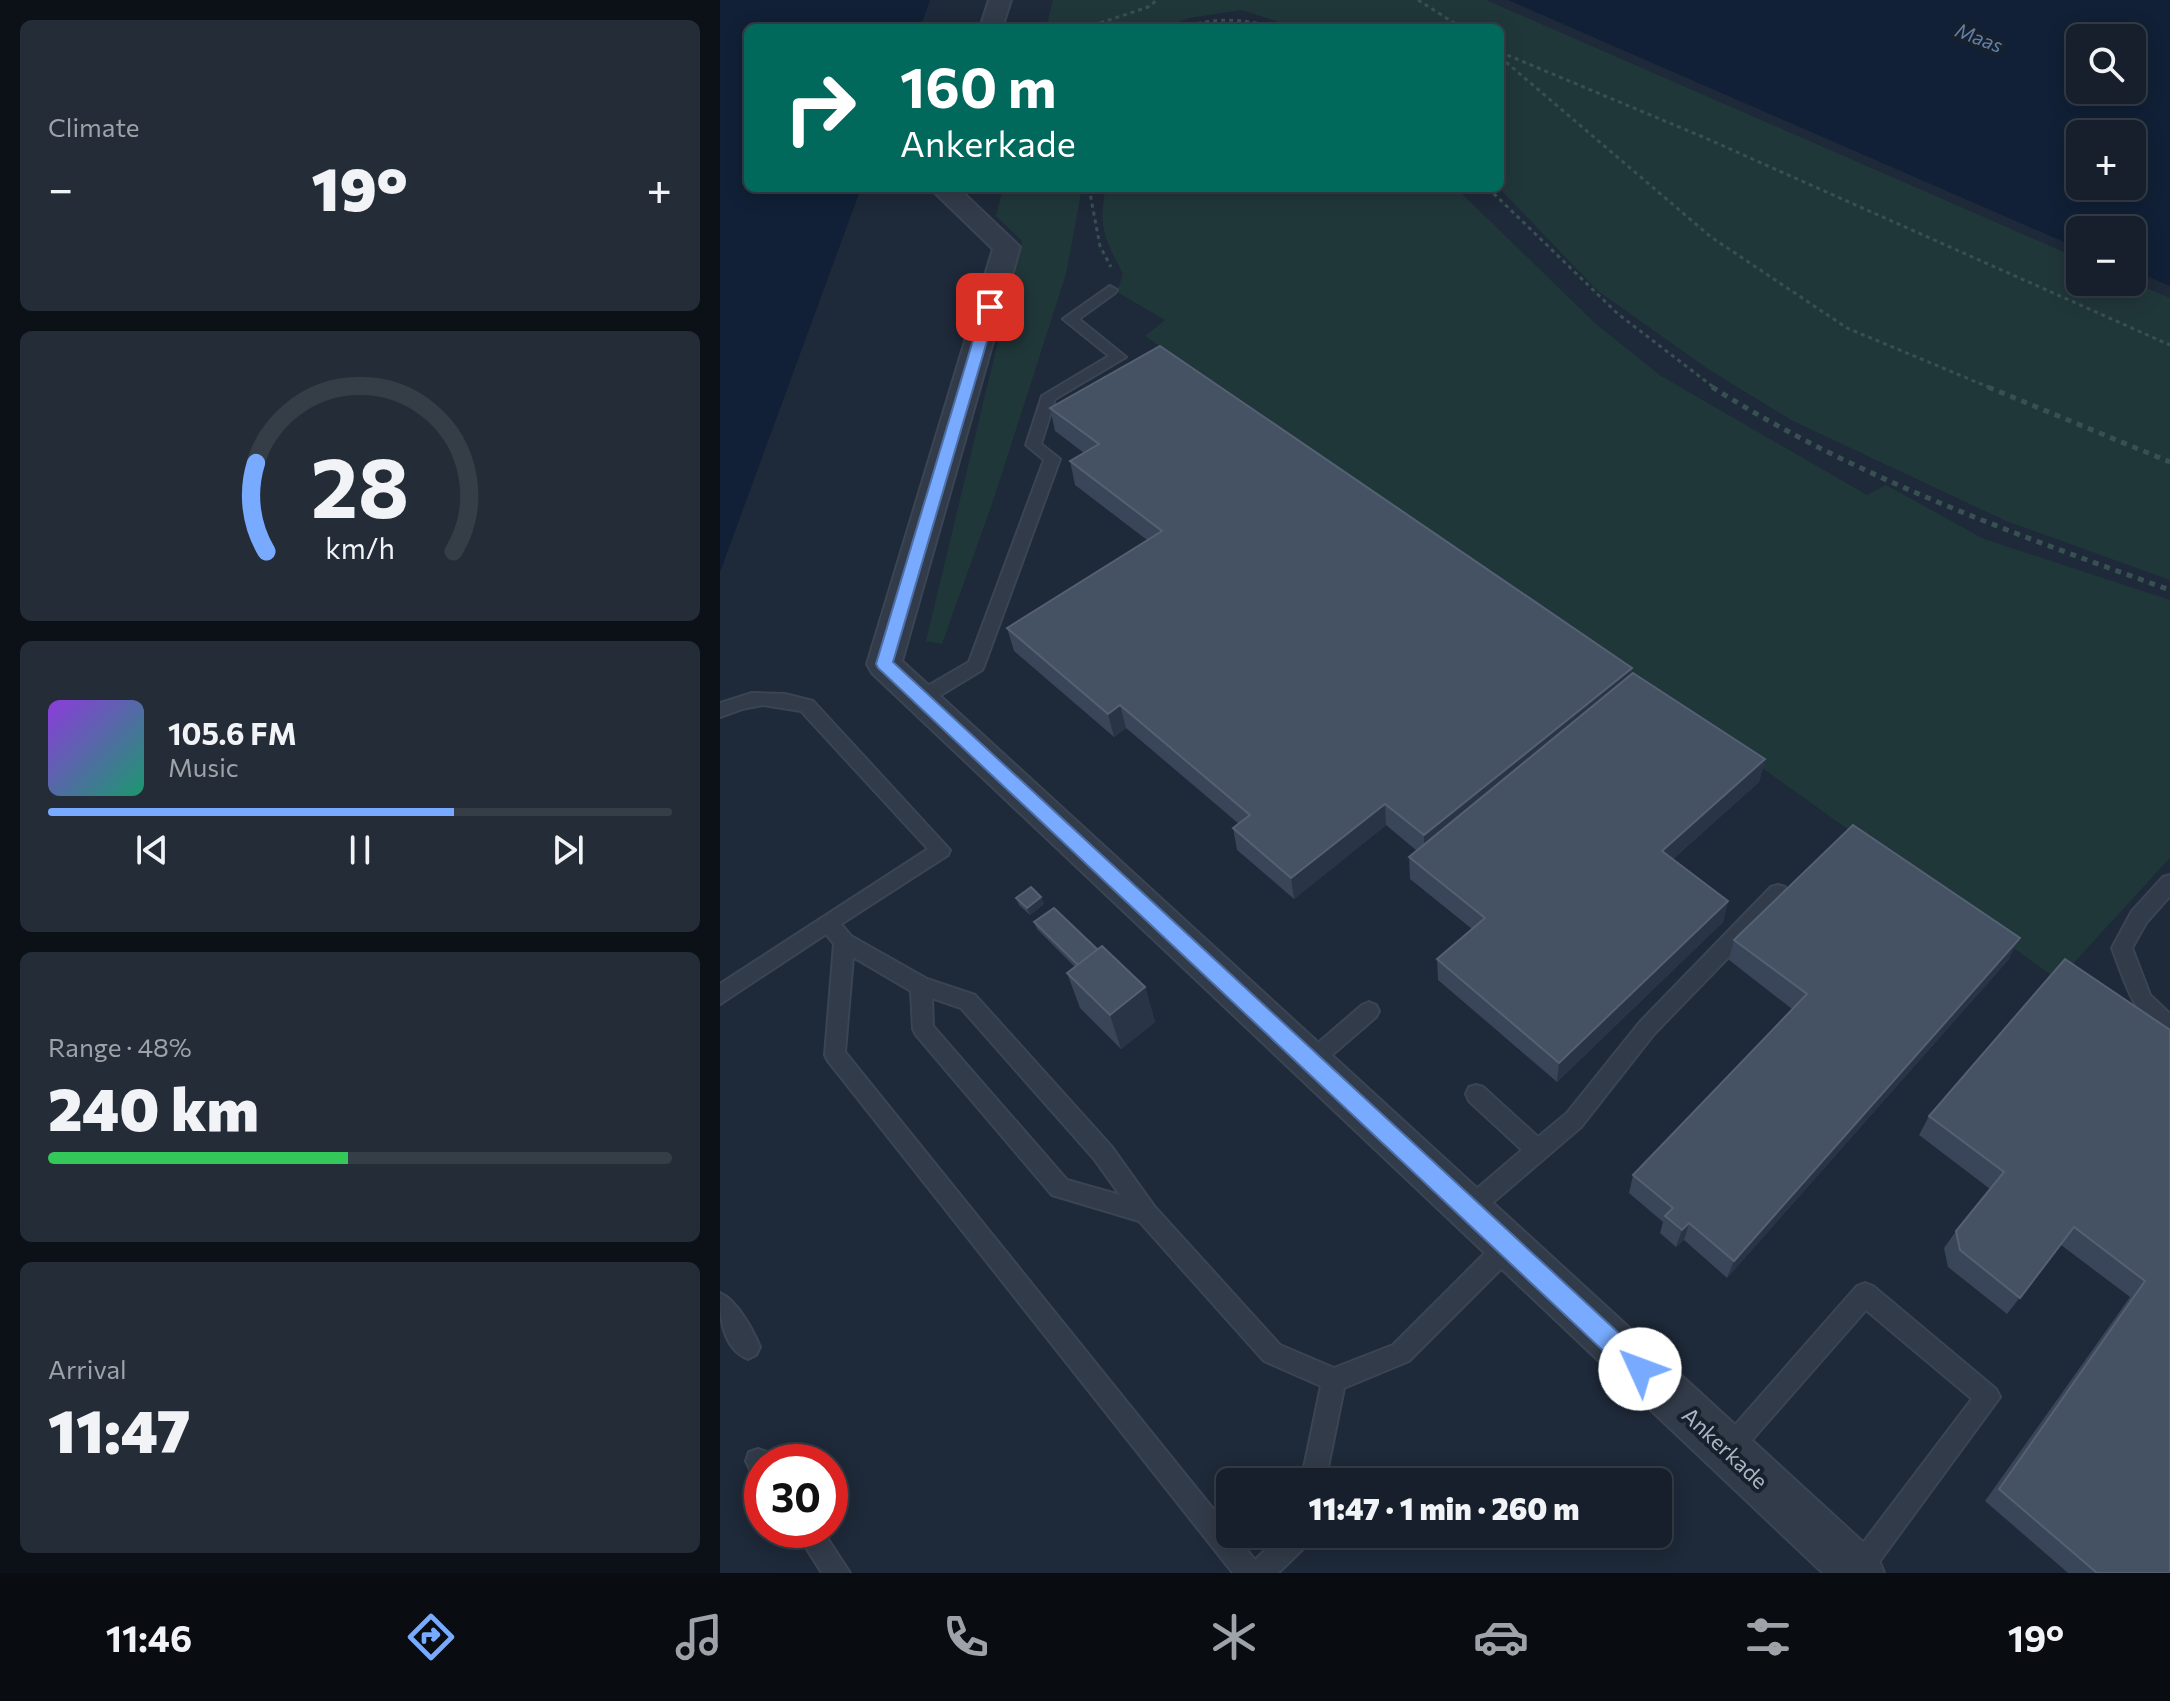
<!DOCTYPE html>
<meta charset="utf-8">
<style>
:root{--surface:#161f2b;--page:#232c37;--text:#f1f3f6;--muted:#9ea2a9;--line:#353d47;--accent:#78abff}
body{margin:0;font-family:Commissioner,sans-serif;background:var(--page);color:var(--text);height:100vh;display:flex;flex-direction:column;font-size:30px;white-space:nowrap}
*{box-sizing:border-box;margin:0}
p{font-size:26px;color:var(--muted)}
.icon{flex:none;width:44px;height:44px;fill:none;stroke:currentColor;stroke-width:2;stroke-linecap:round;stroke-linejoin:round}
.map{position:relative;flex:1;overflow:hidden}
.panel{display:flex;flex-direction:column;gap:20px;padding:20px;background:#0c1118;width:720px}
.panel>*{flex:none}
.top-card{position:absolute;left:24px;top:24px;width:760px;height:168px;border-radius:12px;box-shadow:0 4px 20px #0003,0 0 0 2px var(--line);background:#00695c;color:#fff;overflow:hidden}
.fabs{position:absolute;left:1346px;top:24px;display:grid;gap:16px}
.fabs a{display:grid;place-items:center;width:80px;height:80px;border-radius:12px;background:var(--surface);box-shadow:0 4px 20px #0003,0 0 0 2px var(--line);font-size:40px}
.speed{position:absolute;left:24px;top:1444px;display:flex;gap:16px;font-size:40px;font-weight:700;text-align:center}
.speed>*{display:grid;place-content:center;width:104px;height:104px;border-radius:50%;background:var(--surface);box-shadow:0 4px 20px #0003,0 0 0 2px var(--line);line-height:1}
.speed .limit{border:12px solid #d22;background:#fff;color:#111}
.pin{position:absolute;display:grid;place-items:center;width:68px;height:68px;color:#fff;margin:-34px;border-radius:16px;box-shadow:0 4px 12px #0006}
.me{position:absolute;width:88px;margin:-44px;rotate:313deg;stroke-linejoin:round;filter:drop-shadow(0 0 6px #0008)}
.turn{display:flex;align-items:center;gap:28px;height:168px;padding:0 24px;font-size:36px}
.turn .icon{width:104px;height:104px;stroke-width:2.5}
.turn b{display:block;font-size:56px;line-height:68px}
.big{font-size:60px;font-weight:800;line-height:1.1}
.panel .widget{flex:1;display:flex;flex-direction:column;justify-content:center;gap:12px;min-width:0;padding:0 28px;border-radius:12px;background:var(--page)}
.panel .dial{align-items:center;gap:0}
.dial svg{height:208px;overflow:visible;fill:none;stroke:var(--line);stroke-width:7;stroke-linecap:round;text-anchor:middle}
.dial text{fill:var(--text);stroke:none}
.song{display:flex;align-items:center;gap:24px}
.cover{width:96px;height:96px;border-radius:12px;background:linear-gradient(135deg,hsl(270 70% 55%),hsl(160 70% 35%))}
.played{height:8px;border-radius:4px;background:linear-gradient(90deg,var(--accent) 65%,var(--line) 65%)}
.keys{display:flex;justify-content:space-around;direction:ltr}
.heat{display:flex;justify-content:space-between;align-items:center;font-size:44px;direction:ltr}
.charge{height:12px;border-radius:6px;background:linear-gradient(90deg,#34c759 48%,var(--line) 0)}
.trip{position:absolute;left:496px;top:1468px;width:456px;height:80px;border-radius:12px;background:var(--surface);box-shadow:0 4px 20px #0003,0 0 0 2px var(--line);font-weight:800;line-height:80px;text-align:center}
.dock{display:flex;height:128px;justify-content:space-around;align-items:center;background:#090c11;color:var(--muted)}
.dock .icon{width:56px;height:56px}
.dock .selected{color:var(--accent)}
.dock b{font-size:36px;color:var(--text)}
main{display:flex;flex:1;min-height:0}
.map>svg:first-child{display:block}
.green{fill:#20373a}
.water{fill:#112036;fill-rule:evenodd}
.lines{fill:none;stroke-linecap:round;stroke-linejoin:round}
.lane-casing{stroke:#3b4452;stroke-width:4}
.street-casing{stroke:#3b4452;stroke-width:4}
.path-far1{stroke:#395052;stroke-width:3;stroke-dasharray:4 4;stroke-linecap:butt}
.path{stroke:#395052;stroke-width:5;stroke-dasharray:6 6;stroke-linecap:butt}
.lane{fill:#323b49;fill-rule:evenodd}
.street{fill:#323b49;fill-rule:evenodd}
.wall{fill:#394558}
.shaded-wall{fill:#293547}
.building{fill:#455264;stroke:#556173;stroke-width:2}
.route{fill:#78abff;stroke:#4e6fa6;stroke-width:2}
.labels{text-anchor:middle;stroke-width:8;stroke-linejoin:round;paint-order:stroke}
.far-water-label{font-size:20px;font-style:italic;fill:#617fa8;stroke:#17202d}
.street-label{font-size:22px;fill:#acb6c6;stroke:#17202d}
</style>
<main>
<section class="panel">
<div class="widget"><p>Climate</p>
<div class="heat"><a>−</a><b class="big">19°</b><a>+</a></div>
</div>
<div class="widget dial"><svg viewBox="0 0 100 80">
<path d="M14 69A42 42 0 1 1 86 69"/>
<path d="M14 69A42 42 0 0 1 10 35" stroke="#78abff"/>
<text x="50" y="56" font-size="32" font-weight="700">28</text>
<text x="50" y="72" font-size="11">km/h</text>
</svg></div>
<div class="widget">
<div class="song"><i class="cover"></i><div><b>105.6 FM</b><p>Music</p></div></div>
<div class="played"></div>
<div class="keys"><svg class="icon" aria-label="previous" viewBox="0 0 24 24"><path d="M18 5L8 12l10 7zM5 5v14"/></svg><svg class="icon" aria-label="pause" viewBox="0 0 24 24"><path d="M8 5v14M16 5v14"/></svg><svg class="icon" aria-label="next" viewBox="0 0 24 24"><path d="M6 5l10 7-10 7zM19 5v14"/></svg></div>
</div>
<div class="widget"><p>Range · 48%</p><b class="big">240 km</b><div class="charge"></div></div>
<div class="widget"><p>Arrival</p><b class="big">11:47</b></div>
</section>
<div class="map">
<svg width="1450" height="1573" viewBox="0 0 1450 1573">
<rect width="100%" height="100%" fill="#1e2939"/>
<g class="green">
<polygon points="333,0 766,0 1360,259 1360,282 1412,282 1450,298 1450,580 1286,521 1071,420 988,369 878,291 779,188 780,28 578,28 521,10 469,18 444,28 326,28"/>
<polygon points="283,188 362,188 346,274 273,501 222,644 206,641 302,241 276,216"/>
<path d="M386,188H736L876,324L941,376L1147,495L1166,485L1264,539L1450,600V858L1338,980L918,679L425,336L445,320L397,292L403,274C386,241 377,226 386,188Z"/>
</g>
<g class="water">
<polygon points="0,0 210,0 200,28 28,28 28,188 141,188 0,572"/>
<path d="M788,0H1450V286L1412,270V230H1360V249ZM1360,38H1412V90H1360ZM1360,134H1412V186H1360Z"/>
</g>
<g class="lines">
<g class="lane-casing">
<g id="lane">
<polygon points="390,286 397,290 395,293 359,319 406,357 335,399 321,444 340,459 264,666 262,670 206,704 194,704 191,699 194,694 249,662 324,460 306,445 322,396 389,356 343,319"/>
<path d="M32,693L65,694L93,701L230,850L228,855L121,924L131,936L207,979L255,995L391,1146L434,1206L560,1345L614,1368L673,1345L780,1238L788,1235L796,1238L799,1246L796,1254L689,1361L624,1388L605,1482H581L601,1386L544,1361L419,1221L332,1195L196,1035L193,1029L191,991L133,957L125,1052L510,1530V1534H514L535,1560L562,1534H592L589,1543L558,1573H513L108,1061L105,1055L114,944L106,934L0,1004V984L208,849L81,711L43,705L22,709L0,717V703ZM212,998L241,1008L375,1160L400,1195L347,1180L213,1026Z"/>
<path d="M1450,875V896L1426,923L1412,948L1430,995L1450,1014V1036C1415,1023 1404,979 1392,948L1412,911L1443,877Z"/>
<polygon points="1058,885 1065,887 1067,893 1065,899 934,1034 861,1127 756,1217 748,1220 740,1217 737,1210 740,1203 802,1150 749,1101 746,1094 749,1087 756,1085 763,1087 818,1137 847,1113 920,1022 1051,887"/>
<polygon points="649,1002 656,1005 659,1011 656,1017 597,1068 590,1071 583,1068 580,1062 583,1056 642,1005"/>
<polygon points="1145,1283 1153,1286 1276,1389 1280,1397 1151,1573 1128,1573 1126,1569 1130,1560 1252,1399 1146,1310 1017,1457 1009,1461 1001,1457 997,1449 1001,1441 1137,1286"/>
<path d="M0,1293C17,1300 33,1330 40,1347L36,1355L28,1359C2,1348 0,1317 0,1293Z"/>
<polygon points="38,1449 47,1452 52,1462 42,1462 42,1478 33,1475 26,1461 29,1452"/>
<polygon points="75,1530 102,1530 130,1573 102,1573"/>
</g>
</g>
<g class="street-casing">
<g id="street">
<polygon points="269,0 291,0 282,28 260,28"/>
<polygon points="210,188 238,188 300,247 182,661 1157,1555 1164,1573 1103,1573 152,673 147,664 273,249"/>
</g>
</g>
<g class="path-far1">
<polyline points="698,0 742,28"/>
<polyline points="365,28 431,6 436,0"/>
<path d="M462,28C494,17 523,18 556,28"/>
<polyline points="780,52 983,137 1450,345"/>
<polyline points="780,57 991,237 1127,328 1273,389"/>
<polyline points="369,188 380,246 391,267"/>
<polyline points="768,188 898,314 996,389"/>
</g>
<g class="path">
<path d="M992,387C1134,477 1292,533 1450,590"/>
<polyline points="1268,387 1450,462"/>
</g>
<use href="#lane" class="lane"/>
<use href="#street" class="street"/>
</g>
<g class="wall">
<polygon points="330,408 912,668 911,675 1045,759 1039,782 953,859 1008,901 1003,922 837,1082 718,980 717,959 752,929 690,879 689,857 697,851 666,825 574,899 517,850 513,828 519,824 406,728 394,737 294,651 287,628 427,540 355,485 350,461 364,453 335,431"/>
<polygon points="321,897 324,904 310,915 299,905 296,898"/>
<polygon points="314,922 378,950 425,987 435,1022 401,1049 360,1008 347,973 355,967 317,929"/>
<polygon points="1014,940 1289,959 1007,1278 964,1240 956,1247 940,1233 943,1222 909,1193 913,1175 1072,1009 1009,960"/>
<polygon points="1450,1030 1450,1573 1348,1573 1265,1501 1410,1297 1341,1245 1287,1314 1228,1267 1224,1248 1236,1231 1270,1189 1199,1135 1209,1116"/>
</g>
<g class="shaded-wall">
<polygon points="912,668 909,691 704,856 704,835"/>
<polygon points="400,705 406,728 394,737 388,714"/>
<polygon points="1045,759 1039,782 938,872 942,851"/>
<polygon points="665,804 666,825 574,899 571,878"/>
<polygon points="321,897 324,904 310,915 307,908"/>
<polygon points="1008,901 1003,922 837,1082 839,1063"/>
<polygon points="1300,938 1289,959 1007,1278 1014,1261"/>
<polygon points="425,987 435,1022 401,1049 390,1015"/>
<polygon points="969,1223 964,1240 956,1247 962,1230"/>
</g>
<g class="building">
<polygon points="440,346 912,668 704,835 665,804 571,878 513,828 530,815 400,705 388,714 287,628 442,531 350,461 379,444 330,408"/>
<polygon points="913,673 1045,759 942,851 1008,901 839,1063 717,959 765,918 689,857"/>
<polygon points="1133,825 1300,938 1014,1261 969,1223 962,1230 945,1216 953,1208 913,1175 1087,994 1014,940"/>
<polygon points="311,887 321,897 307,908 296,898"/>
<polygon points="334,908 378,950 358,965 314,922"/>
<polygon points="382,946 425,987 390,1015 347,973"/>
<polygon points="1345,959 1450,1030 1450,1573 1377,1573 1279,1489 1425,1281 1354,1227 1300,1298 1240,1250 1236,1231 1284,1172 1209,1116"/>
</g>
<polygon class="route" points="270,303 277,307 173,662 928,1360 931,1369 928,1377 920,1381 911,1377 158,668 156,664 263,307"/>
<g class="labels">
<g class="far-water-label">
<text transform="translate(1259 38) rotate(21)" y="7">Maas</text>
</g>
<g class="street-label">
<text transform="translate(1005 1448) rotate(43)" y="8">Ankerkade</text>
</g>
</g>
</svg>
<div class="fabs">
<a><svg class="icon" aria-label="search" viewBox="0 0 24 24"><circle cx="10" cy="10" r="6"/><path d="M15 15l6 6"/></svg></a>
<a>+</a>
<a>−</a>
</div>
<div class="speed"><div class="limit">30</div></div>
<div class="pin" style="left:270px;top:307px;background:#d93025"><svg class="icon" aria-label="arrive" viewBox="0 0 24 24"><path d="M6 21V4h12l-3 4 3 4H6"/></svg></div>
<svg class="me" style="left:920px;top:1369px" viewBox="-20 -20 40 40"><circle r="19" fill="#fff"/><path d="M0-13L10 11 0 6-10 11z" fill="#78abff"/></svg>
<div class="trip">11:47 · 1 min · 260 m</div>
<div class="top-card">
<div class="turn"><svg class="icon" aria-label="right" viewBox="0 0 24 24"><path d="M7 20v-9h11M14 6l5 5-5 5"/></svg><div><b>160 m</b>Ankerkade</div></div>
</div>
</div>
</main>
<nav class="dock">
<b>11:46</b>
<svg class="icon selected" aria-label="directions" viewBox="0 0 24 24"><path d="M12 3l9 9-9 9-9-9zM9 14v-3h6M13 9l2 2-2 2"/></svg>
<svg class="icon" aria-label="music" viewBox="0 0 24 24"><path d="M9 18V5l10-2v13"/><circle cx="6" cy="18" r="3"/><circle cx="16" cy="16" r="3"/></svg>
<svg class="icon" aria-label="phone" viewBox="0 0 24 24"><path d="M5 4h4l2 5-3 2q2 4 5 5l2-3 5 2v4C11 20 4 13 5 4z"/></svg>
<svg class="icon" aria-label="climate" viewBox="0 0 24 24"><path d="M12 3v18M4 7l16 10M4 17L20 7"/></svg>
<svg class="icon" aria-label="car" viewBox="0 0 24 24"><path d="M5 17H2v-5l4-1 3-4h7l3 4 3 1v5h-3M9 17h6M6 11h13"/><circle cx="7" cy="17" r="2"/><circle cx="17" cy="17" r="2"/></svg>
<svg class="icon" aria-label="filters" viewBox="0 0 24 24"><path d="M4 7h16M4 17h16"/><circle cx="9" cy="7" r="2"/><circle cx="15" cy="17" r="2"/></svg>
<b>19°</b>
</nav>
